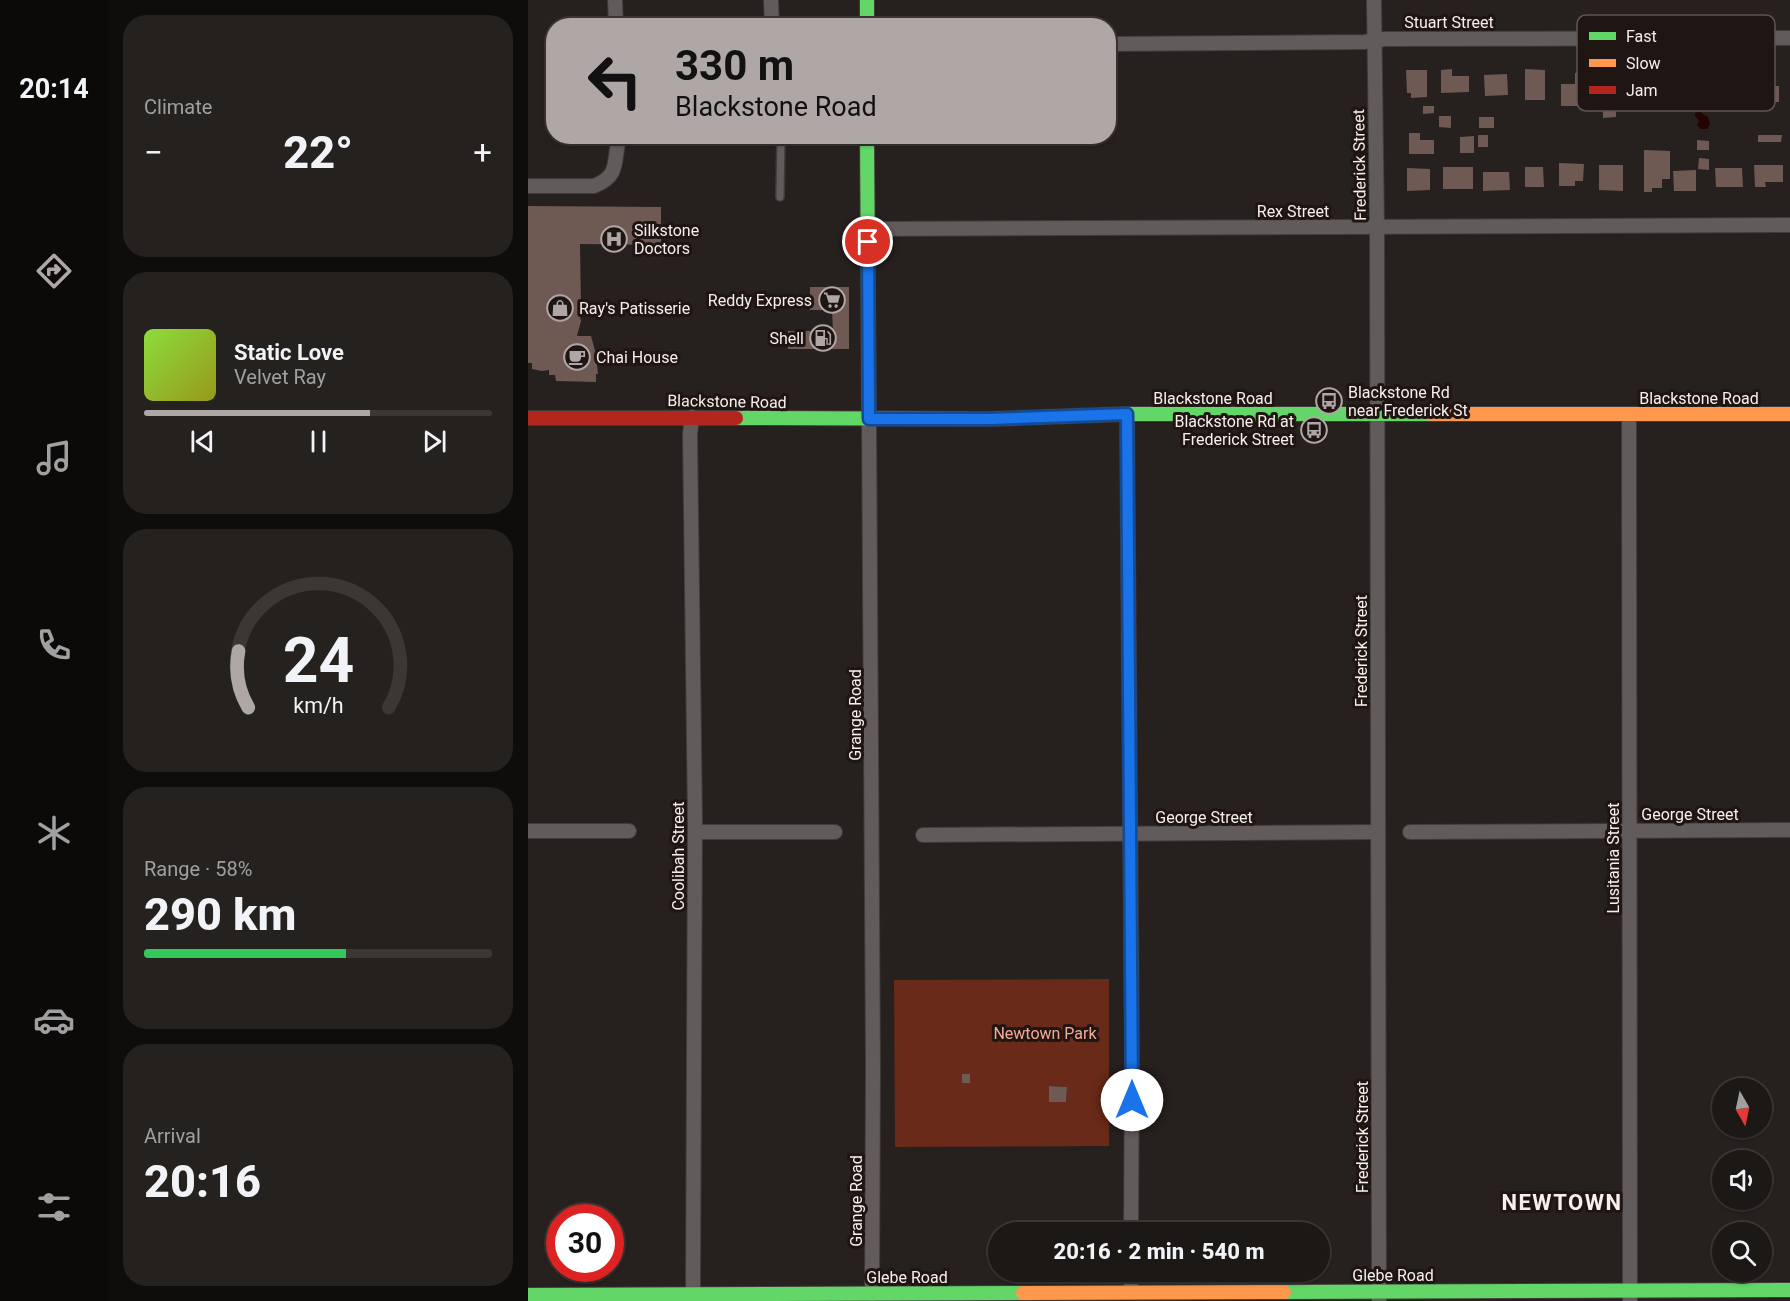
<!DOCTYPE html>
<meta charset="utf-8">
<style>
:root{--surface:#1c1816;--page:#25211f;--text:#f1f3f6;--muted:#a0a0a1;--line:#3a3735;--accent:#aea7a5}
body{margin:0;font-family:Roboto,sans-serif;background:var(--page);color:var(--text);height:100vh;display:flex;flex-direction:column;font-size:22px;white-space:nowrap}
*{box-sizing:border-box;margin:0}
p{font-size:20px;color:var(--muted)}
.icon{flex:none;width:33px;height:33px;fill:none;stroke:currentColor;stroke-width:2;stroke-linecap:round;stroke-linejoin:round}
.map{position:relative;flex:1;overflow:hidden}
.sheet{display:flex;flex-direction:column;gap:15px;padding:15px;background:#0f0d0c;width:420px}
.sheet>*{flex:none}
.hud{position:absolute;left:18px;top:18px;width:570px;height:126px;border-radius:24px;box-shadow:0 2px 4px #0004,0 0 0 2px var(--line);background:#aea7a5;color:#111;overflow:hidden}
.needle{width:39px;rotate:171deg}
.buttons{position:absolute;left:1184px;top:1078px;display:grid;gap:12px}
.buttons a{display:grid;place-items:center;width:60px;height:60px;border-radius:50%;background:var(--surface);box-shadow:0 2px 4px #0004,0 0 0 2px var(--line);font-size:30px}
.speed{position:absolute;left:18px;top:1204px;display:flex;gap:12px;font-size:30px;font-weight:700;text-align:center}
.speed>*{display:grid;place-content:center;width:78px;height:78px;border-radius:50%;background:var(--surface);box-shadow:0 2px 4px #0004,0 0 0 2px var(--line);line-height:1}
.speed .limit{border:9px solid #d22;background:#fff;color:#111}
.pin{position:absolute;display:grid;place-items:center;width:51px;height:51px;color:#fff;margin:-26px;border:3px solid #fff;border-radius:50%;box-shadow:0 2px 6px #0007}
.me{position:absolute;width:66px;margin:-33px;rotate:0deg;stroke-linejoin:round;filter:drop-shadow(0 0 4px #0008)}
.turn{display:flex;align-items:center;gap:21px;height:126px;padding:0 30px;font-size:27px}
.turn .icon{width:78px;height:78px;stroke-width:2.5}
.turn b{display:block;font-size:42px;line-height:51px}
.big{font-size:45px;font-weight:800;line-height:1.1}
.sheet .widget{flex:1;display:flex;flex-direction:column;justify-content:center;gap:9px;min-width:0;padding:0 21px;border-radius:24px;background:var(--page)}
.sheet .dial{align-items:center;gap:0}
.dial svg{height:156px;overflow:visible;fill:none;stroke:var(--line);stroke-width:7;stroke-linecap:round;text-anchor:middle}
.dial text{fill:var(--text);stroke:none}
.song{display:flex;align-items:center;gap:18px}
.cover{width:72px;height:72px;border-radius:9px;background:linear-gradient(135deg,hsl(90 70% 55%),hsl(60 70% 35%))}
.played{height:6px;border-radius:3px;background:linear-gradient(90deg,var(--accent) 65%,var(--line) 65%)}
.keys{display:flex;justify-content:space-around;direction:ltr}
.heat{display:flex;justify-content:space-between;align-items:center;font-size:33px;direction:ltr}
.charge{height:9px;border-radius:4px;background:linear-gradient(90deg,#34c759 58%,var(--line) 0)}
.trip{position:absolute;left:460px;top:1222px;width:342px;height:60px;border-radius:30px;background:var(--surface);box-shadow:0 2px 4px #0004,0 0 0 2px var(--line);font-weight:800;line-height:60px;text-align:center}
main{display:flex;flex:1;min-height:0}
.tab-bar{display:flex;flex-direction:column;width:108px;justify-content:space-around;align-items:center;background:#0b0a09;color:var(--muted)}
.tab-bar .icon{width:42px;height:42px}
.tab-bar .selected{color:var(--accent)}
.tab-bar b{font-size:27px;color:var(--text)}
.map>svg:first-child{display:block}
.green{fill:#692a19;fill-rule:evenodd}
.water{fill:#250303}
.building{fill:#6e5953}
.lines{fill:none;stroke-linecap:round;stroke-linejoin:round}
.lane-casing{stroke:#413b3a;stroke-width:10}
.street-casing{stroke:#413b3a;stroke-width:16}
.fast-casing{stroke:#413b3a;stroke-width:16}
.slow-casing{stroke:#413b3a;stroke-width:16}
.jam-casing{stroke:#413b3a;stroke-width:16}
.lane{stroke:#615c5b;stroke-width:7}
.street{stroke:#615c5b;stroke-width:14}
.fast{stroke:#63d668;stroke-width:14}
.slow{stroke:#ff974d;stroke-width:14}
.jam{stroke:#b3261e;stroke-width:14}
.route-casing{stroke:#114b97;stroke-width:15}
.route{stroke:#1a73e8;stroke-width:10}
.labels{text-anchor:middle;stroke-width:6;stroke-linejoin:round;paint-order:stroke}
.street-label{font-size:16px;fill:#f7efed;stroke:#1f1512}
.poi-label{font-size:16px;fill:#f7efed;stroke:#1f1512;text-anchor:start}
.park-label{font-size:16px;fill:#f4aa96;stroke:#1f1512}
.district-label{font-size:22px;font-weight:bold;letter-spacing:1.5px;fill:#f7efed;stroke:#1f1512}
.key{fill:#1f1512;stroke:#605654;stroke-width:1.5}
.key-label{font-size:16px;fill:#f7efed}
</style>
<main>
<nav class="tab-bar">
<b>20:14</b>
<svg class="icon selected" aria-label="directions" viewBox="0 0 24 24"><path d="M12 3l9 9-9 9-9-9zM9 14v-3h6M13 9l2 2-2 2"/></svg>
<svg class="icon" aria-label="music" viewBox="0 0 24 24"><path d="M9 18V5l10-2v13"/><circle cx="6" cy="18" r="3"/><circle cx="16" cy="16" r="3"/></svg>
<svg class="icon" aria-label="phone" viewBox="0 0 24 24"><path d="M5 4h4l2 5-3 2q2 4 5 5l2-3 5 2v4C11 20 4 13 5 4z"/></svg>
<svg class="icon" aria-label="climate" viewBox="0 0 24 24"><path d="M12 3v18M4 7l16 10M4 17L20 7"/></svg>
<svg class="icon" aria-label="car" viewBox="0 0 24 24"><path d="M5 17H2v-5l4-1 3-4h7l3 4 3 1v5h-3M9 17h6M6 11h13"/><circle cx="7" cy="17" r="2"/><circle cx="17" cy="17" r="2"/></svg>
<svg class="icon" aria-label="filters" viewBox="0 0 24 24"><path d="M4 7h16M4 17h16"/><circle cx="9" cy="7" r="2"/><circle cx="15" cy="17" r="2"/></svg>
</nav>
<section class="sheet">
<div class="widget"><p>Climate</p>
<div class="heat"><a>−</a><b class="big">22°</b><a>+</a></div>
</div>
<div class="widget">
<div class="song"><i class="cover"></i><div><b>Static Love</b><p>Velvet Ray</p></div></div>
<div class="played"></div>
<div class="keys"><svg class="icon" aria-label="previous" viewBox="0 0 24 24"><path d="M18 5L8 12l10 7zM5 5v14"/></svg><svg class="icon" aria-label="pause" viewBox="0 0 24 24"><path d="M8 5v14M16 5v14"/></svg><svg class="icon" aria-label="next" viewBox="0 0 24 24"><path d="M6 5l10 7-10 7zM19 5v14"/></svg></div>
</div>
<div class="widget dial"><svg viewBox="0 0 100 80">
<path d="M14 69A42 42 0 1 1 86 69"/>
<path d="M14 69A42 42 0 0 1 9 40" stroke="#aea7a5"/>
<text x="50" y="56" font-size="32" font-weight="700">24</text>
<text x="50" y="72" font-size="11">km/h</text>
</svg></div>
<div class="widget"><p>Range · 58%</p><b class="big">290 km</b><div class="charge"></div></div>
<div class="widget"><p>Arrival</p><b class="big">20:16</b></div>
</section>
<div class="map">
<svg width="1262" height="1301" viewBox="0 0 1262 1301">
<rect width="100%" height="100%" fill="#26201e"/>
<path class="green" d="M581,979V1146L367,1147L366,980ZM521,1086L539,1087L538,1102H521Z"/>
<polygon class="water" points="1172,112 1180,117 1182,124 1179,129 1173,129 1169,125 1171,121 1167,116 1167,113"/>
<g class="building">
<polygon points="924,69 924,76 941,76 941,92 913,93 913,70"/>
<polygon points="997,69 1017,70 1017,100 997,100"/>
<polygon points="878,70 899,70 899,97 883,98 883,93 879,93"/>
<polygon points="1058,72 1059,106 1033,106 1033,84 1047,84 1047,73"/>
<polygon points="1083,73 1101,73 1101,94 1088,94 1088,117 1075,118 1074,81 1083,81"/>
<polygon points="979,74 980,95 957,96 956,75"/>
<polygon points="1228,75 1243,75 1243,86 1251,86 1251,102 1228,102"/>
<polygon points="895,106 906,106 906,113 895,114"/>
<polygon points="911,116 923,116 923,128 911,127"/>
<rect x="951" y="117" width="15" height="11"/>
<polygon points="881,133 892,133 892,140 906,140 906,154 881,154"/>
<rect x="950" y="135" width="10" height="12"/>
<polygon points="1230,135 1254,135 1253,142 1230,142"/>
<polygon points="946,136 946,153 932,153 932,137"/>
<polygon points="1169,140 1181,141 1181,150 1169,150"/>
<polygon points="1116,150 1142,151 1142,179 1134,179 1134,188 1124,188 1124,192 1116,192"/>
<polygon points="1171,158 1181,159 1181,170 1170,169"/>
<polygon points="1031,163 1056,164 1055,181 1047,181 1047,186 1031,186"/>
<polygon points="1071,165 1095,165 1095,191 1071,190"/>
<polygon points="1226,165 1255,165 1255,182 1237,182 1238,187 1227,187"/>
<rect x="915" y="167" width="30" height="22"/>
<polygon points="997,167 1015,167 1016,187 997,187"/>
<polygon points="879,168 902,169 902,190 879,191"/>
<polygon points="1187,168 1214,168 1215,187 1188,187"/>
<polygon points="1168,170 1168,191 1146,191 1145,171"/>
<polygon points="955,172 981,172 982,190 955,191"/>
<polygon points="0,206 133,207 133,245 52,244 53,307 50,308 53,321 49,336 63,336 68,354 70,374 68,374 68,382 28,381 27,375 21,375 21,370 14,371 4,369 4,363 0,363"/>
<polygon points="282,287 321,287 321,349 260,349 260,331 305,331 304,310 282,310"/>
<rect x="434" y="1074" width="8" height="9"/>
<polygon points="521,1086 539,1087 538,1102 521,1102"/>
</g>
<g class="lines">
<g class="lane-casing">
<polyline id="lane" points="252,197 253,136"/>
</g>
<g class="street-casing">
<g id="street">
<polyline points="87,0 88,26"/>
<polyline points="243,0 244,26"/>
<polyline points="846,0 849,227 851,1300"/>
<polyline points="580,44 836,42 857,39 1262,38"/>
<path d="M0,186H66C94,175 84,159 92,136"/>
<polyline points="340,229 1262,225"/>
<polyline points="599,414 604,1055 603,1233"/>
<polyline points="1101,415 1102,1301"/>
<polyline points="164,417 162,434 167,820 165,1294"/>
<polyline points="341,419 345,1068 344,1294"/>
<polyline points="0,831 101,831"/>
<polyline points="167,832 307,832"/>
<polyline points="882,832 1262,830"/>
<polyline points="395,835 850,832"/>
<polyline points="603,1272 603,1292"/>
</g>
</g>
<g class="fast-casing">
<g id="fast">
<polyline points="339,0 339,26"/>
<polyline points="339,136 341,419"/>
<polyline points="208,418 463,419 599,414 903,414"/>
<polyline points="756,1292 1262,1290"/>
<polyline points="0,1295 495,1293"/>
</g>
</g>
<g class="slow-casing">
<g id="slow">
<polyline points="903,414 1262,414"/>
<polyline points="495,1293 756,1292"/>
</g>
</g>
<g class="jam-casing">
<polyline id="jam" points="0,418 208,418"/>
</g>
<use href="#lane" class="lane"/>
<use href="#street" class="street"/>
<use href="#fast" class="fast"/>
<use href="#slow" class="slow"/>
<use href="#jam" class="jam"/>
</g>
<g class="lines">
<g class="route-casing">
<polyline id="route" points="340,242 341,419 463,419 599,414 604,1100"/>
</g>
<use href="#route" class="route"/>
</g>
<defs>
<g id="hospital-ring" transform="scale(1.35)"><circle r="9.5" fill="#1f1512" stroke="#aea7a5" stroke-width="1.5"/><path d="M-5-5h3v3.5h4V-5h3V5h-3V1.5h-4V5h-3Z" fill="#aea7a5"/></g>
<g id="supermarket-ring" transform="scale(1.35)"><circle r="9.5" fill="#1f1512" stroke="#aea7a5" stroke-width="1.5"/><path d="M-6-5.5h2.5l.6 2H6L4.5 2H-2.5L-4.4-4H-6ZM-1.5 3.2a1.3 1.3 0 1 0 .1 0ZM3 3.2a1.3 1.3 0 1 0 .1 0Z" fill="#aea7a5"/></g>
<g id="shop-ring" transform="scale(1.35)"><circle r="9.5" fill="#1f1512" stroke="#aea7a5" stroke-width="1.5"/><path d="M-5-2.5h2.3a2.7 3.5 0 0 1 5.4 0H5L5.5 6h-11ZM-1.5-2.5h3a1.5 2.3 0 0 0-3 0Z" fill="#aea7a5"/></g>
<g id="fuel-ring" transform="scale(1.35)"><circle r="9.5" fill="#1f1512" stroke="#aea7a5" stroke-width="1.5"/><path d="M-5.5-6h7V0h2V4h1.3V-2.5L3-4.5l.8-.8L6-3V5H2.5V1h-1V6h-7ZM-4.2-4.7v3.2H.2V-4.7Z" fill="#aea7a5"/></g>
<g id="cafe-ring" transform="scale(1.35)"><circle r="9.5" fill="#1f1512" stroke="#aea7a5" stroke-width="1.5"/><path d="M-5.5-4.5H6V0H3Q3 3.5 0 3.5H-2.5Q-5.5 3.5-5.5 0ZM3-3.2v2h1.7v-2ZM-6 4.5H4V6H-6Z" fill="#aea7a5"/></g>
<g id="bus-ring" transform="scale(1.35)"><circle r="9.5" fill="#1f1512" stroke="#aea7a5" stroke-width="1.5"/><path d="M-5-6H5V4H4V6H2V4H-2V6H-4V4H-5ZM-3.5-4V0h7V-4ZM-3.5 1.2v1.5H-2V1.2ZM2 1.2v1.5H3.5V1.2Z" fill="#aea7a5"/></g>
</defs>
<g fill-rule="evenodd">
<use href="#hospital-ring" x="86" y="239"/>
<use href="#supermarket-ring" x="304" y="300"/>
<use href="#shop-ring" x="32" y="308"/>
<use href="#fuel-ring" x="295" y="338"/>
<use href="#cafe-ring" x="49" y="357"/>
<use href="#bus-ring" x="801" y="401"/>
<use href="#bus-ring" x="786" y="430"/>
</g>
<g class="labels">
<g class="street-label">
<text x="921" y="28">Stuart Street</text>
<text transform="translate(831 165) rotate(-91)" y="6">Frederick Street</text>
<text x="765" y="217">Rex Street</text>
<text x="685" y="404">Blackstone Road</text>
<text x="1171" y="404">Blackstone Road</text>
<text transform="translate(199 401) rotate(1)" y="6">Blackstone Road</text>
<text transform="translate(833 651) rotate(-90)" y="6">Frederick Street</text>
<text transform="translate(327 715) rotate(-90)" y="6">Grange Road</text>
<text x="1162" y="820">George Street</text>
<text x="676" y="823">George Street</text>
<text transform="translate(150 856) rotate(-90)" y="6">Coolibah Street</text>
<text transform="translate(1085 858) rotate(-90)" y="6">Lusitania Street</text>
<text transform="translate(834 1137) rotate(-90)" y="6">Frederick Street</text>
<text transform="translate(328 1201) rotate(-90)" y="6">Grange Road</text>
<text x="865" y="1281">Glebe Road</text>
<text x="379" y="1283">Glebe Road</text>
</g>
<g class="poi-label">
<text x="106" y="236">Silkstone<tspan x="106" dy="18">Doctors</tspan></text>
<text x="284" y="306" text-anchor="end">Reddy Express</text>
<text x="51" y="314">Ray's Patisserie</text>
<text x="276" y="344" text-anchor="end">Shell</text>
<text x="68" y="363">Chai House</text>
<text x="820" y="398">Blackstone Rd<tspan x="820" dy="18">near Frederick St</tspan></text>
<text x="766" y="427" text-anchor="end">Blackstone Rd at<tspan x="766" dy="18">Frederick Street</tspan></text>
</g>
<g class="park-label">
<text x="517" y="1039">Newtown Park</text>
</g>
<g class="district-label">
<text x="1034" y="1210">NEWTOWN</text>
</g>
</g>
<rect x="1049" y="15" width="198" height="96" rx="9" class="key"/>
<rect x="1061" y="32" width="27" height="8" fill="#63d668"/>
<rect x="1061" y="59" width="27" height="8" fill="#ff974d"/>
<rect x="1061" y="86" width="27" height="8" fill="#b3261e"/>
<g class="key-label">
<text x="1098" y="42">Fast</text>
<text x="1098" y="69">Slow</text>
<text x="1098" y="96">Jam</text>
</g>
</svg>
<div class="buttons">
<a><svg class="needle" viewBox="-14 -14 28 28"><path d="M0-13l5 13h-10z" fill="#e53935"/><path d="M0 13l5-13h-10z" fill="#a0a0a1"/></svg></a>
<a><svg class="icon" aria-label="sound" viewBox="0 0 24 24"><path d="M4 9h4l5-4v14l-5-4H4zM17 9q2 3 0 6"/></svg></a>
<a><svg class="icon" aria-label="search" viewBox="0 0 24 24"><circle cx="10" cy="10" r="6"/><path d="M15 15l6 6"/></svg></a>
</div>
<div class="speed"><div class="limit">30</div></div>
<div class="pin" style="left:340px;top:242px;background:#d93025"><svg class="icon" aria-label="arrive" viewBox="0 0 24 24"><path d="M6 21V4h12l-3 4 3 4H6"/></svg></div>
<svg class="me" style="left:604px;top:1100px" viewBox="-20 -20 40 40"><circle r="19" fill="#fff"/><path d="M0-13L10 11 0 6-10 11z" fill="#1a73e8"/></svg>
<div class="trip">20:16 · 2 min · 540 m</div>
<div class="hud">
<div class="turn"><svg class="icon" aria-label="left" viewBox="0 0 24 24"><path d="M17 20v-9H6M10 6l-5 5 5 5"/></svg><div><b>330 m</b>Blackstone Road</div></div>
</div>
</div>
</main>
